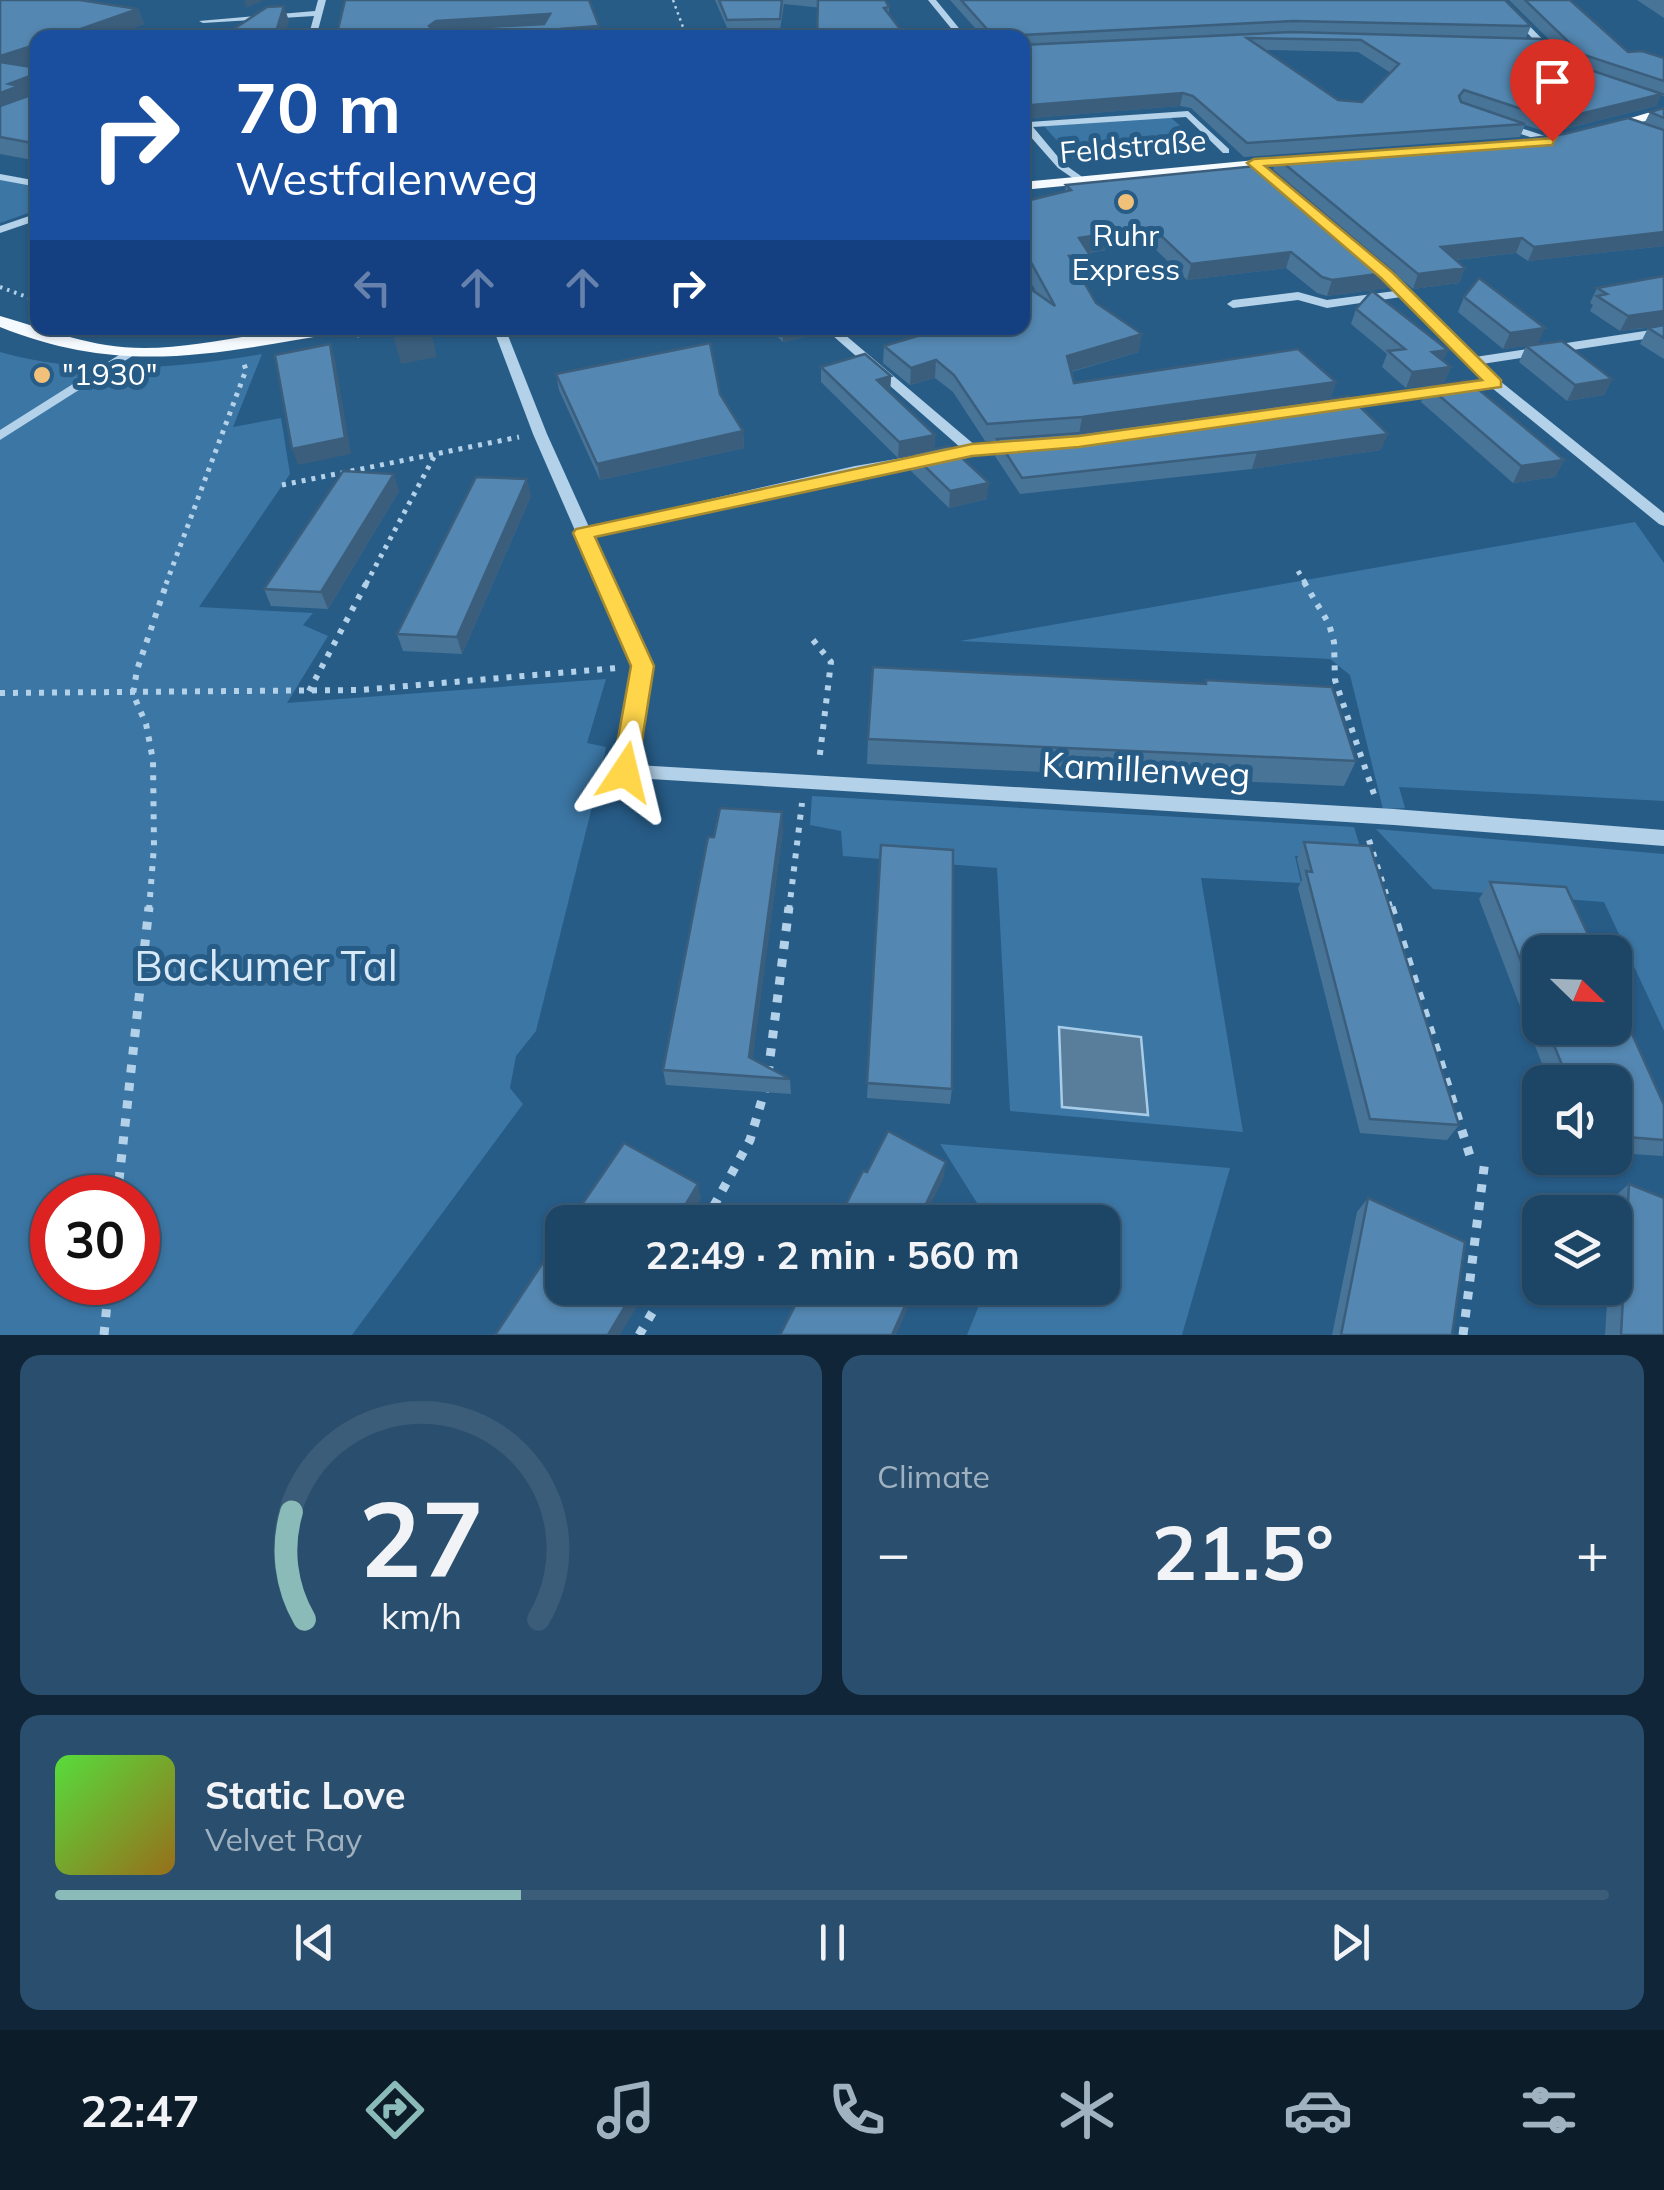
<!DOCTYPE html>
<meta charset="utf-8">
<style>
:root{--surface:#1d4565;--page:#2a4f6e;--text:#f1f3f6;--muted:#a0b1bf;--line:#3b5d79;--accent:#8bbbb9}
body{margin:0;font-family:Mulish,sans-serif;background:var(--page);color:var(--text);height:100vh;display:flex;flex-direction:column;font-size:38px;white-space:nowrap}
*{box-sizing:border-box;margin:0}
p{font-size:32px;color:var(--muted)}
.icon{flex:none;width:55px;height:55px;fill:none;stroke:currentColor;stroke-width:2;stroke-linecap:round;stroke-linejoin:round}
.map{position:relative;height:1335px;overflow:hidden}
.drawer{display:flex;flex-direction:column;gap:20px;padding:20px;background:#102638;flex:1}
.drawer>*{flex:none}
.top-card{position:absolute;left:30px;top:30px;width:1000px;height:305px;border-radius:20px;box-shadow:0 2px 8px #0004,0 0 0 2px var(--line);background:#1a4fa0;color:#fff;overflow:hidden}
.needle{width:65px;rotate:113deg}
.tools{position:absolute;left:1522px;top:935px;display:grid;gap:20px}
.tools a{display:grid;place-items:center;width:110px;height:110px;border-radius:20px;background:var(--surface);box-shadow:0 2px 8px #0004,0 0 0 2px var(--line);font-size:50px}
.speed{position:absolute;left:30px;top:1175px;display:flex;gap:20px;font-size:50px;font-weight:700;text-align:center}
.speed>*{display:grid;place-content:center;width:130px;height:130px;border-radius:50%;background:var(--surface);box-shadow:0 2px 8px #0004,0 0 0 2px var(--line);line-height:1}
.speed .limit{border:15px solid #d22;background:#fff;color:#111}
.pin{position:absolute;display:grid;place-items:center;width:85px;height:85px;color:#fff;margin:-102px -42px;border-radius:50% 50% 50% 0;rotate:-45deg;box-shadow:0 0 10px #0007}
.pin .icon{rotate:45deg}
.me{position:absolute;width:110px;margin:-55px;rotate:10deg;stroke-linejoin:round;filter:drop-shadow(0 0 8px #0008)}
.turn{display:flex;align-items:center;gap:35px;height:210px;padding:0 40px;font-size:45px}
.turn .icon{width:130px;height:130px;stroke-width:2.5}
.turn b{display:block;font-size:70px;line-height:85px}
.lanes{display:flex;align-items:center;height:95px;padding:0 40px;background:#0003;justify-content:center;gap:50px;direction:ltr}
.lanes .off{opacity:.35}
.big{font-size:75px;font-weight:700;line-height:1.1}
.drawer .tile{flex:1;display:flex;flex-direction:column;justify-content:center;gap:15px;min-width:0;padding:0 35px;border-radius:20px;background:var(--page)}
.drawer .dial{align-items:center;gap:0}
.dial svg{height:260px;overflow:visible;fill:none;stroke:var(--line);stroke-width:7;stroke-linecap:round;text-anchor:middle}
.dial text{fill:var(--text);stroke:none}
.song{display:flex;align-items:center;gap:30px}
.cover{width:120px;height:120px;border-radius:15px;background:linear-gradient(135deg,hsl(110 70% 55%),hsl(40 70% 35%))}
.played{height:10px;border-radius:5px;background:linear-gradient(90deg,var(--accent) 30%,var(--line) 30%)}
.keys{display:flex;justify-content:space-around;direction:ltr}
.heat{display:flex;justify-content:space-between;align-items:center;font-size:55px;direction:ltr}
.drawer .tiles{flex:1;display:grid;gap:20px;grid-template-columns:1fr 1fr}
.tile:last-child{grid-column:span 2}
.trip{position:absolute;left:545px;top:1205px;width:575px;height:100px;border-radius:20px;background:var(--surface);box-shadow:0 2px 8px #0004,0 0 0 2px var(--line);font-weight:700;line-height:100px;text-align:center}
.tabs{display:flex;height:160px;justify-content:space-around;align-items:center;background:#0c1c28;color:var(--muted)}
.tabs .icon{width:70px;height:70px}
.tabs .selected{color:var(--accent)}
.tabs b{font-size:45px;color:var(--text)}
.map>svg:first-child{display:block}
.green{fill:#3c76a4;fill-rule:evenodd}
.water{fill:#597e9b;stroke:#a8cde9;stroke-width:2.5}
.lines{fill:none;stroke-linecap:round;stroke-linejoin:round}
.path-far4{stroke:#b3d1e8;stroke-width:2.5;stroke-dasharray:2.5 4;stroke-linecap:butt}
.path-far3{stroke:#b3d1e8;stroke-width:4;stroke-dasharray:2.5 5;stroke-linecap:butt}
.path-far2{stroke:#b3d1e8;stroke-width:5;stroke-dasharray:4 6;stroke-linecap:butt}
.path-far1{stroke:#b3d1e8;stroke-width:6;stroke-dasharray:5 8;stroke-linecap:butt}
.path{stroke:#b3d1e8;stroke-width:9;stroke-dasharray:8 10;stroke-linecap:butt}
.minor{fill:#b3d1e8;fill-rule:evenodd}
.major{fill:#f5fafe;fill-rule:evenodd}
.wall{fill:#487498;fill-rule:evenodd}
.shaded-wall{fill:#3b5e7c}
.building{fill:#5487b1;stroke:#3b5e7c;stroke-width:2.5;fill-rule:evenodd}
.route{fill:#ffd54a;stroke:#a68a30;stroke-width:2.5}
.poi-dot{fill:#f1c079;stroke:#275c87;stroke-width:4}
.labels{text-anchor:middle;stroke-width:10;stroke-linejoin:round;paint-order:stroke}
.far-street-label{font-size:30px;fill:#fff;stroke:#275c87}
.far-poi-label{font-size:30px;fill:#fff;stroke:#275c87}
.street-label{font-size:35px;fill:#fff;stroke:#275c87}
.near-park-label{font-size:42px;fill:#d7e9f7;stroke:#275c87}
</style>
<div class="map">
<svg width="1664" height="1335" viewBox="0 0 1664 1335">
<rect width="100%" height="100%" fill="#275c87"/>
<g class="green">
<polygon points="1170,117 1206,148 1073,159 1044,126"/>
<polygon points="0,178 37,185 37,210 0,223"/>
<path d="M0,352C86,376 176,369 262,354L233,427L281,418L290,474L199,607L313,613L303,625L328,636L287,703L606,679L587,743L606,747L603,763L536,1031L516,1056L510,1088L523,1104L352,1335H0ZM52,1198H138V1282H52Z"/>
<polygon points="1635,522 1664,563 1664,801 1399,787 1405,808 1383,809 1350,675 1330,659 960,641"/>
<polygon points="812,796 1354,827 1364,860 1295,856 1301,883 1201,878 1243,1132 1010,1111 997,868 843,856 841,831 810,825"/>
<polygon points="1376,829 1664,854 1664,1031 1604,902 1433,889"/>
<polygon points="940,1144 1230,1168 1182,1335 967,1335 986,1288 1102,1288 1102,1222 989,1222"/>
</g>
<polygon class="water" points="1059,1027 1141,1037 1148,1115 1062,1107"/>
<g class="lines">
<g class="path-far4">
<polyline points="673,0 687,38"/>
<polyline points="167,38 189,29"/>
<polyline points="1089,142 1098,146"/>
</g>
<g class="path-far3">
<polyline points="1093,144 1119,155"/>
<polyline points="0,287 38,301"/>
<polyline points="357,335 400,328"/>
</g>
<g class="path-far2">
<polyline points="357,335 368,333"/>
<polyline points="282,485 519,437"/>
<polyline points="1298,571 1306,584"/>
<polyline points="166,584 246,370 244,364"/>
<polyline points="366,584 435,455"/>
</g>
<g class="path-far1">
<polyline points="1304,582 1329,624 1334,642 1335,680 1374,794"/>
<polyline points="813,640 831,662 819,762"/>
<polyline points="309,691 367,582"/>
<polyline points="0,693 360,690 617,668"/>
<polyline points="1369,840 1391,910"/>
<polyline points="149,910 154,846 153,760 146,724 133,694 137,670 167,582"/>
<polyline points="789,910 802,803"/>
</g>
<g class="path">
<polyline points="1391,907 1471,1159"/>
<polyline points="768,1074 789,907"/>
<polyline points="117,1198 149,907"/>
<polyline points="705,1222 750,1140 766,1086"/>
<polyline points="104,1335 109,1282"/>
<polyline points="639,1335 667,1288"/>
<polyline points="1463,1335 1485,1160"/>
</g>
<g class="minor">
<polygon points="318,0 326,0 316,38 308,38 314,16 203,23 199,21 315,11"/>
<polygon points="928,0 936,0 967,38 959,38"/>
<polygon points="1496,0 1504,0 1555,52 1555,56 1549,56"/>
<polygon points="1188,111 1229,149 1229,153 1223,153 1186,117 1033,127 1064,164 1081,176 1082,178 1077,181 1058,168 1022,127 1023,118 1029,122"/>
<polygon points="1500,121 1554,139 1556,141 1548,143 1497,126 1495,124"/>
<polygon points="0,174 38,181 38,187 0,180"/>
<polygon points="38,213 38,220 0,233 0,226"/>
<polygon points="1373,260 1409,291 1475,357 1664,328 1664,336 1482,364 1500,381 1664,513 1664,526 1659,524 1492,388 1327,410 1327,404 1332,403 1485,381 1401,297 1327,308 1298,300 1233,308 1227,304 1233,300 1298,292 1327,300 1395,291 1367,263"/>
<path d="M493,328H505L547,434L589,527L855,466L961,448L824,328H837L976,446L1019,442L1026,446L1019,450C874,466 734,503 593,535L652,666L636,765L1394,809L1664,830V846L1394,825L618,777L615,772L634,666L533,434Z"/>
<polygon points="130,348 136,352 134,355 0,440 0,430"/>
</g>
<g class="major">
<polygon points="1664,108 1664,116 1601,133 1594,129"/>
<polygon points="1309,155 1314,156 1314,162 1022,190 1022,182"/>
<path d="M0,316C50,330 91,348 144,348C212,348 279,324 346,328L337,333C212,354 122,376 0,327Z"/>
</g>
</g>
<g class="wall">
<polygon points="0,0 138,9 144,24 107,38 38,38 38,62 28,66 38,68 38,161 0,154"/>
<polygon points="345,0 600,37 336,38"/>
<polygon points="715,0 885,0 889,7 889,15 784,4 780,30 728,30"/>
<path d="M950,0H1505L1531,26L1526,38L1576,66L1509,0H1570L1628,52L1664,58V96L1661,95L1656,106L1549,133L1525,125L1520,137L1244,157L1191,108L1180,106L1030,118L1022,114V38H984ZM1265,50L1358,52L1391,73L1362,102L1338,100Z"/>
<polygon points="1637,0 1664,0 1664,18"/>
<polygon points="1664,108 1664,246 1528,261 1516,253 1456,260 1465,268 1459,283 1413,289 1393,272 1387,288 1327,296 1317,293 1286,268 1187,280 1149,243 1088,253 1090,255 1087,271 1078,271 1096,303 1139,352 1071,372 1074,383 1336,382 1330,399 1381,450 1252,469 1020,494 995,456 997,441 985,441 953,392 935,378 910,385 883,363 884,346 940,328 1022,328 1037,294 1022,265 1022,202 1065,191 1066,185 1273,170 1276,157 1518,140 1644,124 1650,112"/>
<polygon points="1664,276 1664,359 1640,344 1648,328 1655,327 1620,331 1590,311 1593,305 1590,303 1597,288"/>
<polygon points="1464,297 1538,344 1503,349 1458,312"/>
<polygon points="1356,309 1448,350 1443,361 1451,367 1444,383 1406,388 1382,367 1387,354 1351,324"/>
<polygon points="757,328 824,328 824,333 783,342 773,333 766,335"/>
<polygon points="1526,346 1612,379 1604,395 1567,401 1519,362"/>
<polygon points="821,367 891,376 890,391 889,391 935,435 934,450 987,499 949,508 911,471 912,455 898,458 821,382"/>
<polygon points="556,374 720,394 743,431 744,448 600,480 559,390"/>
<polygon points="1428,386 1564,460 1555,477 1513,483 1421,402"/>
<polygon points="399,491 328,609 271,606 264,589"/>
<polygon points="531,496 462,654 403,651 397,634"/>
<polygon points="1206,680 1356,761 1344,786 867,764 868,739 1205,684"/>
<polygon points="783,829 752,1059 790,1079 791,1094 666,1085 663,1070 714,837"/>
<polygon points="1304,842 1459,1125 1447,1140 1360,1133 1298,888 1302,880 1297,859"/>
<polygon points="881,845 952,1089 950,1104 867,1098"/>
<polygon points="1490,882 1540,952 1540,1028 1615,1028 1664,1105 1663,1156 1615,1153 1615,1082 1549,1082 1479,899"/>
<polygon points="1629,1184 1664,1335 1605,1335 1608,1288 1615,1288 1615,1212 1612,1212 1613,1198"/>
<polygon points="1368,1198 1452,1335 1332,1335 1357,1212"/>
</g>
<g class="shaded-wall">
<polygon points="244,0 264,0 246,8"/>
<polygon points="284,6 289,21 284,38 274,38"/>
<polygon points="138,9 144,24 107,38 55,38"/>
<polygon points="550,14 551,25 431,37 429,26 436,21"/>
<polygon points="599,26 600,37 562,38 561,29"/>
<polygon points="38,44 38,62 0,76 0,56"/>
<polygon points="38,73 38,93 0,113 0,93 9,84"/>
<polygon points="1183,93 1180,106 1030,118 1031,105"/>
<polygon points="1662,94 1656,106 1549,133 1555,120"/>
<polygon points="1152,227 1149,243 1077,254 1079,238"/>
<polygon points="1664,232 1664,246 1528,261 1534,247"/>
<polygon points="1522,238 1516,253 1436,262 1441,247"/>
<polygon points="1291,252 1286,268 1187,280 1191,264"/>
<polygon points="1465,268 1459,283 1413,289 1418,274"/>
<polygon points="1393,272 1387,288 1327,296 1332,280"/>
<polygon points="1664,311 1664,325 1620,331 1628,316"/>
<polygon points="418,328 430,328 437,357 401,364 392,332"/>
<polygon points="766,328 773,328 773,333 766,335"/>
<polygon points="782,328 824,328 824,333 783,342"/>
<polygon points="1545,328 1538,344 1503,349 1510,333"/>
<polygon points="1142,334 1139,352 1065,373 1067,356"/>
<polygon points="330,344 335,359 351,454 298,465 292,449"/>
<polygon points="1448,350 1441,366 1432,352"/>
<polygon points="936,360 935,378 910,385 911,368"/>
<polygon points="1451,367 1444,383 1406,388 1412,372"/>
<polygon points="891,376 890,391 876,395 877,380"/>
<polygon points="1612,379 1604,395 1567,401 1575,385"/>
<polygon points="1336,382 1330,399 1079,434 1082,417"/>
<polygon points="743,431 744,448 600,480 597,464"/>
<polygon points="1388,434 1381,450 1252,469 1257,452"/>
<polygon points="935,435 934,450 898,458 899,442"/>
<polygon points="1564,460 1555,477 1513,483 1521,466"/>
<polygon points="394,474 399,491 328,609 321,592"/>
<polygon points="527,479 531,496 462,654 457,637"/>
<polygon points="989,483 987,499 949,508 950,491"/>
<polygon points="782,812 783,829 751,1072 749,1057"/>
<polygon points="946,1162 944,1177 924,1218 926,1204"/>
<polygon points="698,1184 701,1199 687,1222 675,1222"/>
<polygon points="636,1288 648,1288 620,1335 608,1335"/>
<polygon points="913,1288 917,1288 896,1335 892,1335"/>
</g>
<g class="building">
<polygon points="0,0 80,0 138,9 55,38 38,38 38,44 0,56"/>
<path d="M345,0H589L599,26L561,29L562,34L499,38H336ZM550,14L544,24L433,30L429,26L436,21Z"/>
<polygon points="719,0 782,0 780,19 727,20"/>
<polygon points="818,0 885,0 889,7 884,8 907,38 817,38"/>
<polygon points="961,0 1505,0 1531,26 1293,21 1023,35 1022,38 995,38"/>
<polygon points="1525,0 1570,0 1628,52 1642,51 1664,58 1664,81 1581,54"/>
<polygon points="284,6 274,38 220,38 267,7"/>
<path d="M1293,32L1543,39L1572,64L1662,94L1555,120L1464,90L1459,96L1461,102L1525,124L1247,143L1193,96L1183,93L1031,105L1024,101L1022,103V45ZM1247,38L1361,40L1399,64L1362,102L1338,100Z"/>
<polygon points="0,62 38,68 38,73 9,84 19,86 0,93"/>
<polygon points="34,89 38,89 38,144 0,137 0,106 31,95"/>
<polygon points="1664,108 1664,118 1650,112"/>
<polygon points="1628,118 1664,130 1664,232 1534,247 1522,238 1441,247 1465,268 1418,274 1276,157 1518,140 1564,134"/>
<polygon points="1266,165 1393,272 1332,280 1322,277 1291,252 1191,264 1152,227 1079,238 1090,255 1069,256 1096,303 1142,334 1067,356 1074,383 1298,349 1336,382 1082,417 987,424 954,375 936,360 911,368 884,346 944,328 1022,328 1022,283 1055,306 1022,246 1022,202 1071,190 1066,185"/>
<polygon points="1664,276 1664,311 1628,316 1597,296 1607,294 1597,288"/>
<polygon points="1479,278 1545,328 1510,333 1464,297"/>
<polygon points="1372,291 1448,350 1432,352 1451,367 1412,372 1388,351 1405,349 1356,309"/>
<polygon points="1664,325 1664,338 1648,328"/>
<polygon points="391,328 418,328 392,332"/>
<polygon points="1562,341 1612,379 1575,385 1526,346"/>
<polygon points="710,343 720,394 743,431 597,464 556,374"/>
<polygon points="330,344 345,438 292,449 275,355"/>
<polygon points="865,354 891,376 877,380 935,435 899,442 821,367"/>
<polygon points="1467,380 1564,460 1521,466 1428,386"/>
<polygon points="1349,396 1388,434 1257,452 1022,478 997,439 1082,433"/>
<polygon points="949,446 989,483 950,491 912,454"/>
<polygon points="343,471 394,474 321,592 264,589"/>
<polygon points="476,477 527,479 457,637 397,634"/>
<polygon points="873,667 1206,684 1206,680 1332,687 1356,761 868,739"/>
<polygon points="720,808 782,812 749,1057 790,1079 663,1070 708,837 714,837"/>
<polygon points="1304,842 1370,846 1459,1125 1370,1119 1306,871 1312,872"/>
<polygon points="881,845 953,850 952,1089 867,1083"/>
<polygon points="1490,882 1566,887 1596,952 1540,952 1540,1010"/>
<polygon points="1615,996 1664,1105 1664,1140 1615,1136 1615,1082 1569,1082 1547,1028 1615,1028"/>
<polygon points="888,1131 946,1162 926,1204 946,1214 942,1222 837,1222 863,1171 867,1172"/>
<polygon points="624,1143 698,1184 675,1222 570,1222"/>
<polygon points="1629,1184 1664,1198 1664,1335 1621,1335"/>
<polygon points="1368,1198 1465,1242 1452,1335 1341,1335"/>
<polygon points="562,1234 562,1288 636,1288 608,1335 495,1335"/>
<polygon points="804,1288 913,1288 892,1335 780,1335"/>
</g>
<polygon class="route" points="1556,138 1552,145 1265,166 1392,272 1501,380 1501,387 1079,447 972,456 595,537 654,666 637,772 634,778 616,778 612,772 631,666 573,533 576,529 972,444 1079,436 1482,380 1381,278 1247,163 1254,159"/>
<g class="poi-dot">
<circle cx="1126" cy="202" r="10"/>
<circle cx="42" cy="375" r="10"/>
</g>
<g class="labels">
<g class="far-street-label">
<text transform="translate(1133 147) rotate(-5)" y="10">Feldstraße</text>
</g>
<g class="far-poi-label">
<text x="1126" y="246">Ruhr<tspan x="1126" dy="34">Express</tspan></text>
<text x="62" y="385" text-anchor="start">"1930"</text>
</g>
<g class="street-label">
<text transform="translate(1146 770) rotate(3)" y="12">Kamillenweg</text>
</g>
<g class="near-park-label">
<text x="266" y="981">Backumer Tal</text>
</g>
</g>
</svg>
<div class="tools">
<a><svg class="needle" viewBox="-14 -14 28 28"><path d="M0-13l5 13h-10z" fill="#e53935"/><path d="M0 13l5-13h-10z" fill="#a0b1bf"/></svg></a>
<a><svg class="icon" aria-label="sound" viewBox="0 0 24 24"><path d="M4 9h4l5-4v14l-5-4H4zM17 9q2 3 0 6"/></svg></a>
<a><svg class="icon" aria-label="layers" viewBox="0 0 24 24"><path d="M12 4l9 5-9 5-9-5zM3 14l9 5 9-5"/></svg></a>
</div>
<div class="speed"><div class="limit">30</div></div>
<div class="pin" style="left:1552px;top:141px;background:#d93025"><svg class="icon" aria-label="arrive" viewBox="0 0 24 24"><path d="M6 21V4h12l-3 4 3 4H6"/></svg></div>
<svg class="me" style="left:625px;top:772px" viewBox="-20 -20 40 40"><path d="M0-17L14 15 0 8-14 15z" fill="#ffd54a" stroke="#fff" stroke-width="4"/></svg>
<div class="trip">22:49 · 2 min · 560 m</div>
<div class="top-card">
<div class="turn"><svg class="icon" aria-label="right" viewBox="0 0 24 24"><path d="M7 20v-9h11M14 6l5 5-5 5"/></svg><div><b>70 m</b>Westfalenweg</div></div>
<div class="lanes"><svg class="icon off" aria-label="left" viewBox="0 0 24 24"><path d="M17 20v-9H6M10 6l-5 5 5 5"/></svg><svg class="icon off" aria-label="ahead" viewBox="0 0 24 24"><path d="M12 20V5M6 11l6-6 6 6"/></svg><svg class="icon off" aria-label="ahead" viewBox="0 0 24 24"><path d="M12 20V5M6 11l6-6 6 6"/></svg><svg class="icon" aria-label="right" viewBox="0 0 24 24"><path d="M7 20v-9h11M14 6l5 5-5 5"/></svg></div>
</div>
</div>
<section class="drawer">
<div class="tiles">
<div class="tile dial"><svg viewBox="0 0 100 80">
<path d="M14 69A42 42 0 1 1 86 69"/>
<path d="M14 69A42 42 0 0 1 10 36" stroke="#8bbbb9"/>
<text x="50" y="56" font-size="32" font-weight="700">27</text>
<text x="50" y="72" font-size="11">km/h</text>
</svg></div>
<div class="tile"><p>Climate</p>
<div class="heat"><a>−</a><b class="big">21.5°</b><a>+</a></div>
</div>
<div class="tile">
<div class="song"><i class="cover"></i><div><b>Static Love</b><p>Velvet Ray</p></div></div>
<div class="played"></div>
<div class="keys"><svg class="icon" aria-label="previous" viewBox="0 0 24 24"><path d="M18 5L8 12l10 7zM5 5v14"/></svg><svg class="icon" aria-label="pause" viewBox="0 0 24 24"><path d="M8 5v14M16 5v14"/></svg><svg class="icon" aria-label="next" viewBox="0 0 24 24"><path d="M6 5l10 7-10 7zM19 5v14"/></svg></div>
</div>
</div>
</section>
<nav class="tabs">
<b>22:47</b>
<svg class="icon selected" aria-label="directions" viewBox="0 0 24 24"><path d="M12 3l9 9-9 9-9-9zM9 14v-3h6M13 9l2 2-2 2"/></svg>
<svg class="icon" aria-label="music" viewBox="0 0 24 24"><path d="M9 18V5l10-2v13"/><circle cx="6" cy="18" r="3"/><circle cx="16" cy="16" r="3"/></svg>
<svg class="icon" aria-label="phone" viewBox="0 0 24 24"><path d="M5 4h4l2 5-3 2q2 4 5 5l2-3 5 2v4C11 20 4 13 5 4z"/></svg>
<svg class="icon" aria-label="climate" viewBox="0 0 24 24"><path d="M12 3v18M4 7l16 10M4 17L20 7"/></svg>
<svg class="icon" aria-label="car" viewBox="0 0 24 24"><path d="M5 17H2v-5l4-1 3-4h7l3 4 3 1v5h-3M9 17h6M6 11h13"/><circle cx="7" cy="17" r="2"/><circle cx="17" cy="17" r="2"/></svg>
<svg class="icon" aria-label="filters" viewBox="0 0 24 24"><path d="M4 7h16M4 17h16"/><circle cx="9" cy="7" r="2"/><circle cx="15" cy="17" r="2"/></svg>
</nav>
